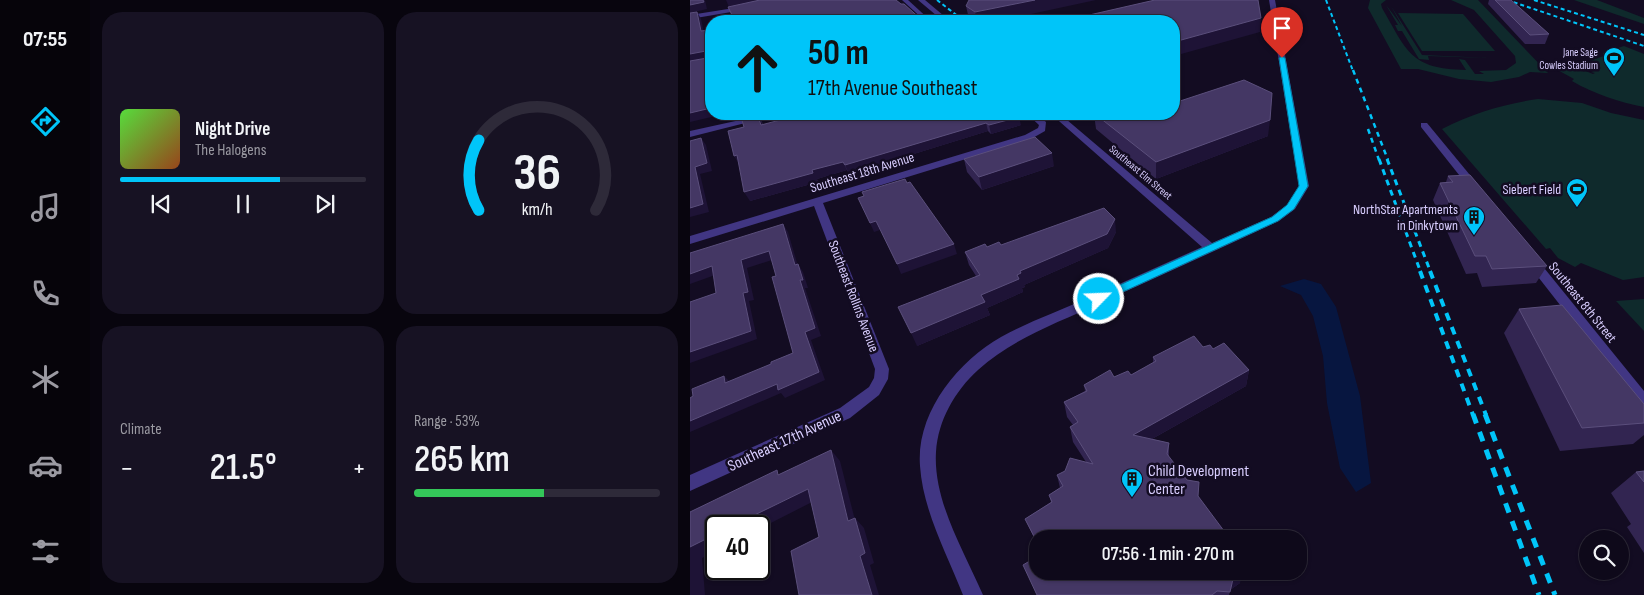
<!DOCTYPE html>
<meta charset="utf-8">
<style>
:root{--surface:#0e091a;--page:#171223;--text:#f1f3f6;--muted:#9b9aa2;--line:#2e2a39;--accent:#00c5f9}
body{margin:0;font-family:"Sofia Sans Condensed",sans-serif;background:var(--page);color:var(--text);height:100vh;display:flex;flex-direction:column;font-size:19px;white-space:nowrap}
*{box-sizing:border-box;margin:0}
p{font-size:16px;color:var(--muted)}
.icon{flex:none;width:28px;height:28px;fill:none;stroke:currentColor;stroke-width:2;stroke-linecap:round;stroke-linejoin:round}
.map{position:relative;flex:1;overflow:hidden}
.sheet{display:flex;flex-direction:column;gap:12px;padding:12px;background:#08050e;width:600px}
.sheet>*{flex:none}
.top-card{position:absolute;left:15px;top:15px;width:475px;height:105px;border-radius:20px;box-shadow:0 1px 4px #0004,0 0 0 1px var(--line);background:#00c5f9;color:#111;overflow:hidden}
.controls{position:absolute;left:889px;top:530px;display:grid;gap:10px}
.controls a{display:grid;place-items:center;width:50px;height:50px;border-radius:50%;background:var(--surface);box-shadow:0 1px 4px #0004,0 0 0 1px var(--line);font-size:25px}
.speed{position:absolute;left:15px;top:515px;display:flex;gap:10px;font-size:25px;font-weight:700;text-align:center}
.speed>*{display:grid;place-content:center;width:65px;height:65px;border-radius:50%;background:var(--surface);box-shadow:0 1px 4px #0004,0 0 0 1px var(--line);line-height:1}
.speed .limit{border:2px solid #111;border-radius:8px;background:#fff;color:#111}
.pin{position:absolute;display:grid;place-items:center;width:42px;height:42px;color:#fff;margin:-51px -21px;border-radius:50% 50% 50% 0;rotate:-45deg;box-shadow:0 0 5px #0007}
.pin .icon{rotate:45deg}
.me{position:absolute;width:55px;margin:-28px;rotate:66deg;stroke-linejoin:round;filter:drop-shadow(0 0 4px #0008)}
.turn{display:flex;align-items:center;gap:18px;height:105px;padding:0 20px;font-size:22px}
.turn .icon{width:65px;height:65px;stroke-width:2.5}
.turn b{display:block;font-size:35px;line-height:42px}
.big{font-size:38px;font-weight:600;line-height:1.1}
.sheet .widget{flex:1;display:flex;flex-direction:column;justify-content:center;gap:8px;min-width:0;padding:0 18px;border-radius:20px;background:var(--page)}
.sheet .dial{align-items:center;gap:0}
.dial svg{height:130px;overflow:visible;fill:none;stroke:var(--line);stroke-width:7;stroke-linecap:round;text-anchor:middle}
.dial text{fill:var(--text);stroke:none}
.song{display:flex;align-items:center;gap:15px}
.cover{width:60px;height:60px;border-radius:8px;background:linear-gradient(135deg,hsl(110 70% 55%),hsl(20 70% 35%))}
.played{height:5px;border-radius:2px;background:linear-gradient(90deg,var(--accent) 65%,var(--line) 65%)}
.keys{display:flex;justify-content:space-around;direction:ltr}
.heat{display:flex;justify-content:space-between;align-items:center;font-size:28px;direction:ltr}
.charge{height:8px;border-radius:4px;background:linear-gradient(90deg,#34c759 53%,var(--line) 0)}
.sheet .tiles{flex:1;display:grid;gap:12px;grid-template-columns:repeat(2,1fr)}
.trip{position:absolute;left:339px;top:530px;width:278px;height:50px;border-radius:20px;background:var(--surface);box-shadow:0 1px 4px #0004,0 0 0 1px var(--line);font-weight:600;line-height:50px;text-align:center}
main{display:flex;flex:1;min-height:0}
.dock{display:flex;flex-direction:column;width:90px;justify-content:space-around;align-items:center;background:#06040a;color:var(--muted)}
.dock .icon{width:35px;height:35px}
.dock .active{color:var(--accent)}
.dock b{font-size:22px;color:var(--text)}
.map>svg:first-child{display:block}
.green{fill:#0f2a2c}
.water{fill:#071640}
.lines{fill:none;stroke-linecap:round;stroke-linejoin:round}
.minor{fill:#413683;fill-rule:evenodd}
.rail-far4{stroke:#00c5f9;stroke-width:2;stroke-dasharray:4 3;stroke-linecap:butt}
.rail-far3{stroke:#00c5f9;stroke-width:2.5;stroke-dasharray:5 4.5;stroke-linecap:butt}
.rail-far2{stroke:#00c5f9;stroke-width:3;stroke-dasharray:6 5;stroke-linecap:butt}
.rail-far1{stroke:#00c5f9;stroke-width:4;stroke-dasharray:8 7;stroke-linecap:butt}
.rail{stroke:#00c5f9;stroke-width:5;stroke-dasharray:10 9;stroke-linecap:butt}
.wall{fill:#322551}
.shaded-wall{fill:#1e1336}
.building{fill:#443764;stroke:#5b4f7c}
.route{fill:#00c5f9;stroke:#0080a2}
.labels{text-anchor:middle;stroke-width:5;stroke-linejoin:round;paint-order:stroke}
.far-poi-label{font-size:11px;fill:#d9ceff;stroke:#130c22;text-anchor:end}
.far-street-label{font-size:11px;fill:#d9ceff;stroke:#130c22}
.street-label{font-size:14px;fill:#d9ceff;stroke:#130c22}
.poi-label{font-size:14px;fill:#d9ceff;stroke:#130c22;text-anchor:end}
.near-street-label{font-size:16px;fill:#d9ceff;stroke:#130c22}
.near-poi-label{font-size:16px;fill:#d9ceff;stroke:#130c22;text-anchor:start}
</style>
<main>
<nav class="dock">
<b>07:55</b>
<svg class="icon active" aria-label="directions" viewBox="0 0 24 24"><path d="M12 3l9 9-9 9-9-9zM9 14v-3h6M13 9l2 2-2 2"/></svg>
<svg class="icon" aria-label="music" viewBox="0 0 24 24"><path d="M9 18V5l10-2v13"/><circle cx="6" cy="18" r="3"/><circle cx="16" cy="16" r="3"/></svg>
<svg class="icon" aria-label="phone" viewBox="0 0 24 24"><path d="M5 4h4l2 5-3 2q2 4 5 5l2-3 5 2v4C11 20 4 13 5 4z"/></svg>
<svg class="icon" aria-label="climate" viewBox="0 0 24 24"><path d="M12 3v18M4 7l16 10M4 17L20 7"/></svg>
<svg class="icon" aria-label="car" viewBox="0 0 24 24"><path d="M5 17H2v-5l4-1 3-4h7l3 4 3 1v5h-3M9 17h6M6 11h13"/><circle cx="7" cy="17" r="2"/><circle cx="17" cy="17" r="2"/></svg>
<svg class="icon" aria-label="filters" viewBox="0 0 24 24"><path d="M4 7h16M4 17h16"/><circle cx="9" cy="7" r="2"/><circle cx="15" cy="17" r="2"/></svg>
</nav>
<section class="sheet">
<div class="tiles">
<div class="widget">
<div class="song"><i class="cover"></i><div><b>Night Drive</b><p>The Halogens</p></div></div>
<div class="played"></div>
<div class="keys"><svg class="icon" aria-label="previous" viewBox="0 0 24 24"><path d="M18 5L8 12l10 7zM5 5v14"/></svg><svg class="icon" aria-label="pause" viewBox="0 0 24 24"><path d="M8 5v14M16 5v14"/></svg><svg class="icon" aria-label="next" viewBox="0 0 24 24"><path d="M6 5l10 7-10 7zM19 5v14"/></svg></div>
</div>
<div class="widget dial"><svg viewBox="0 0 100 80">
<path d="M14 69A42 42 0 1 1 86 69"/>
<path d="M14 69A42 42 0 0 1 14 26" stroke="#00c5f9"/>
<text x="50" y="56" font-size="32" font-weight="700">36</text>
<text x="50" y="72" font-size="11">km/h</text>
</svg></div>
<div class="widget"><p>Climate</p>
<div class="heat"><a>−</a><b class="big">21.5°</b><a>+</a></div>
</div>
<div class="widget"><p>Range · 53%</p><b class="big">265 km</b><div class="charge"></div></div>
</div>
</section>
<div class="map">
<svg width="954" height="595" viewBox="0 0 954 595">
<rect width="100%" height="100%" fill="#130c22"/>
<g class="green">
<path d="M680,0H696L691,4L692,8C717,51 720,69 776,70L769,59L775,60L785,74H794L789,71L816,70L826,63L825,56L784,10L761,0H788L858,73L840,72L829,77L801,82L769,79L728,69H711L678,8Z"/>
<polygon points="884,0 907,0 954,18 954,24"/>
<polygon points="696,5 712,26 701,6 732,55 799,58 738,56 739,60 729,59 712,31 708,31 705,25 708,25"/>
<polygon points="708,13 773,14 805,51 732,51"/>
<path d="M934,46L954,54V107C929,102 904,94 882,81L884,79L864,68L878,64L903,74L905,73L901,72L911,68L896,62L914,56L913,53Z"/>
<path d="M848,99L892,103L921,113L954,120V277L933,280L891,263L885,267L868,258L860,248L856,249L752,129C783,113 813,104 848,99Z"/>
<polygon points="954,299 954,331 926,301"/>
</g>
<polygon class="water" points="614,279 631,284 646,307 670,396 681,483 666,492 650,468 637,403 633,356 623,316 611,295 590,286"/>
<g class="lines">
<g class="minor">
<polygon points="212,0 218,0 241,21 235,21"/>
<polygon points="228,0 235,0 260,21 253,21"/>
<path d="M579,0H585L619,186L605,209L589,221C529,249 470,276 410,303C368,323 323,338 288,370C265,391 248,420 246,452C243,501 274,551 293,595H273C257,554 233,511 230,466C226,413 267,362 311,337C338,322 369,311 398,298C436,281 474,264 512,247L361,114H370L522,243L581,217L597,205L609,186Z"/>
<polygon points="57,6 59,9 0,19 0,15"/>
<polygon points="77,114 91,114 0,137 0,131"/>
<polygon points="337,114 346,114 356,122 355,131 341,139 133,203 199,369 198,379 189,395 160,418 0,491 0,475 150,408 179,387 184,378 185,369 124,206 0,244 0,236 335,135 348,128 349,125"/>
<polygon points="731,123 737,123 789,186 789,190 781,190 731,127"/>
<polygon points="842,257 846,258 954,391 954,408 949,406 838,264 836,261"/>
</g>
<g class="rail-far4">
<polyline points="247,0 274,21"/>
<polyline points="636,0 663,71"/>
<polyline points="817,0 954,46"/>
<polyline points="844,0 954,35"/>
</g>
<g class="rail-far3">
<polyline points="663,70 698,160"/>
<polyline points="678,129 689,160"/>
</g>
<g class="rail-far2">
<polyline points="689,159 731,273"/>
<polyline points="697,159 741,273"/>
</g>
<g class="rail-far1">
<polyline points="730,271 783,415"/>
<polyline points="740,271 796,415"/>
</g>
<g class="rail">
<polyline points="783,414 849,595"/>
<polyline points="795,414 865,595"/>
</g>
</g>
<g class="wall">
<polygon points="799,0 821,0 859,34 855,44 835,44 798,4"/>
<polygon points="276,6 308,21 282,21 279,19"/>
<polygon points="52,114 69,114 68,114 73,124 261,120 331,125 301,134 298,131 159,174 157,170 127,179 128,182 60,201 53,116"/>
<polygon points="404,114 484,114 578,136 466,179 406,129"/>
<polygon points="274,159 364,166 292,190 277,172"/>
<polygon points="758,176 857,266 846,283 792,287 787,273 776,274 743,200 750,183 756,182"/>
<polygon points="426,232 418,248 334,285 335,287 332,288 333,292 297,308 300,315 227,346 286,276 279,265 275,252 297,247 311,245"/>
<polygon points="829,309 954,404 954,435 943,444 870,451 814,333"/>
<polygon points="513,347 523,349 559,370 556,386 462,439 479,443 479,456 348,539 348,546 335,519 361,502 359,495 370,488 367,475 396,462 383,442 380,427 383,425 377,417 374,402 395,391 394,385 441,375 463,363 463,357"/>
<polygon points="954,471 954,553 937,527 941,524 921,493 946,472"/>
<polygon points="550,583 540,590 539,595 347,595"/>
</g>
<g class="shaded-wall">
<polygon points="13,0 15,0 17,9 0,13 0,5"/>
<polygon points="36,0 79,0 39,7"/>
<polygon points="345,0 406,0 308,21 287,21 285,12"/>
<polygon points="7,12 11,19 15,38 11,31"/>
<polygon points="571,18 570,32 484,56 484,42"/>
<polygon points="16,51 21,58 0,62 0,54"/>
<polygon points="21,108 21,114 34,114 0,122 0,113"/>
<polygon points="52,114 69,114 68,114 71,121 76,133 71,125 54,117"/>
<polygon points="329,117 331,125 301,134 299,125"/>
<polygon points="580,120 578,136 466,179 466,162"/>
<polygon points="296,123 298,131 159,174 155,165"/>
<polygon points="11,138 16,145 22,171 10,174 19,212 0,217 0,208 5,167"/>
<polygon points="362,153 364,166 292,190 289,177"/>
<polygon points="47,155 49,164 44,156"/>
<polygon points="153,162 157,170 127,179 128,182 60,201 54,192 122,170"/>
<polygon points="425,219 426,232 418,248 334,285 335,287 332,288 333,292 297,308 300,315 227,346 221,333 291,295 327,275 330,271"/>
<polygon points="186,221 190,230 184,232 180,223"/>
<polygon points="93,224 98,232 110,273 105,265"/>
<polygon points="264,244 267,254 211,274 207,264"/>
<polygon points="79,251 85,259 57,268 64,300 59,301 67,339 0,363 0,352 51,260"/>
<polygon points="108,264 113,272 118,288 115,288 131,336 121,340 135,380 95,398 91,393 0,432 0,421 87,384 115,332"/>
<polygon points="22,266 28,274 0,284 0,274"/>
<polygon points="559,370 556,386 444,449 443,435"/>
<polygon points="34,376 42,384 35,383"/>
<polygon points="141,450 150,461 168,532 158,521"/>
<polygon points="118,489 128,499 69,529 69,526 42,526"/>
<polygon points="165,518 174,528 184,563 180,565 189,595 182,595 170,556"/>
<polygon points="26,534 26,551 12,558 15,595 0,595 0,547"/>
<polygon points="553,571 550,583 540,590 543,579"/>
</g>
<g class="building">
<polygon points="0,0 13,0 14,2 0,5"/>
<polygon points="70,0 206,0 211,4 214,4 233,21 45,21 38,7"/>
<polygon points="279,0 345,0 285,12 276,6"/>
<polygon points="465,0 568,0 571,18 484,42 484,21 373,21"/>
<polygon points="805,0 821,0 859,34 840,35"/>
<polygon points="7,12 11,31 19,30 21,38 21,108 0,113 0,61 17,58 19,53 16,51 0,54 0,13"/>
<polygon points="554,80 582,93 580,120 466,162 405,114 484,114 484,103"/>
<polygon points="63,114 67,114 71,125 113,114 256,114 261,120 282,114 326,114 329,117 299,125 296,123 155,165 153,162 122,170 123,173 54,192 47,155 44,156 38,131 54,127 51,117"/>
<polygon points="345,137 362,153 289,177 274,159"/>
<polygon points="11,138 17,163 5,167 13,204 0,208 0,141"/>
<polygon points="780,175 857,266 802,269 796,256 785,256 750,183 763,182 758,176"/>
<polygon points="215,179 217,183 220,182 264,244 207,264 186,221 180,223 168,198 174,196 172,192"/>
<polygon points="414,208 425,219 417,234 330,271 331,273 327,275 329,279 291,295 295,302 221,333 208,307 290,275 275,252 295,244 297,247 309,242 311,245"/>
<polygon points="93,224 105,265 108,264 113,280 110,280 125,328 115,332 129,372 88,390 87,384 0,421 0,398 3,396 2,389 34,376 35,383 81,364 81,362 103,353 82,277 86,276 79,251 51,260 58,292 53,293 61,331 0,352 0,302 26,293 22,266 0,274 0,253"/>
<polygon points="872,305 954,404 954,423 892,428 829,309"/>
<polygon points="504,336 513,347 520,345 523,349 534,343 559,370 443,435 479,443 477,454 497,480 509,482 508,496 540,539 348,539 348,544 335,519 362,502 359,495 373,486 367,475 375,471 380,458 403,464 380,427 388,422 374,402 397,391 394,385 420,370 424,377 438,371 441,375 466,361 463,357"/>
<polygon points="141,450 158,521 165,518 175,553 170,556 182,595 109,595 101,551 129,537 118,489 42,526 26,526 26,534 0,547 0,512 87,470 88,475"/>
<polygon points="954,471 954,482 946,472"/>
<polygon points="348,556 348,571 553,571 543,579 540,592 527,591 522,595 347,595 333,565"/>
</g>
<polygon class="route" points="592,56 595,58 618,186 604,209 588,221 413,301 405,301 405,296 582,217 597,205 609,186 589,58"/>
<defs>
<g id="stadium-pin" transform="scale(1.125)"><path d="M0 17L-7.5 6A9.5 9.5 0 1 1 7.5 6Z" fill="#00c5f9" stroke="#130c22"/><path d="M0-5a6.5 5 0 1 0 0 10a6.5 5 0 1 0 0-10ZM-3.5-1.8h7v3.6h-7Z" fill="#111"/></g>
<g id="building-pin" transform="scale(1.125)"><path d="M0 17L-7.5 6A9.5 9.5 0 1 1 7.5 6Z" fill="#00c5f9" stroke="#130c22"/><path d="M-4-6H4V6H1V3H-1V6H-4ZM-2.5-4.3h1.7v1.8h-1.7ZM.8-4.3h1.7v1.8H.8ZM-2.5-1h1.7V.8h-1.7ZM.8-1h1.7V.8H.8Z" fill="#111"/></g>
</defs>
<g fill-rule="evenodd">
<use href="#stadium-pin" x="924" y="58"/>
<use href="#stadium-pin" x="887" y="189"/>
<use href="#building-pin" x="784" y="217"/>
<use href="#building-pin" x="442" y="479"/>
</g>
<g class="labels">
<g class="far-poi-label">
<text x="908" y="56">Jane Sage<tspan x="908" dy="13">Cowles Stadium</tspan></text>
</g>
<g class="far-street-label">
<text transform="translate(451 172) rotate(40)" y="4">Southeast Elm Street</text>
</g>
<g class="street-label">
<text transform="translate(172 172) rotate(-17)" y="5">Southeast 18th Avenue</text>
<text transform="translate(164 296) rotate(69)" y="5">Southeast Rollins Avenue</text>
<text transform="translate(893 302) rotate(51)" y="5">Southeast 8th Street</text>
</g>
<g class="poi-label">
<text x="871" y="194">Siebert Field</text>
<text x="768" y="214">NorthStar Apartments<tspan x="768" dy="16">in Dinkytown</tspan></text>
</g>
<g class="near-street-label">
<text transform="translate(94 440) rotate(-25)" y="6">Southeast 17th Avenue</text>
</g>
<g class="near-poi-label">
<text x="458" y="476">Child Development<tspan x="458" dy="18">Center</tspan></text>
</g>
</g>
</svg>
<div class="controls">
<a><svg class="icon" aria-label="search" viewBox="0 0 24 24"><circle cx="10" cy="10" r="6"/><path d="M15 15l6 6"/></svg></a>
</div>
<div class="speed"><div class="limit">40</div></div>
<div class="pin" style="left:592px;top:58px;background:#d93025"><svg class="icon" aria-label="arrive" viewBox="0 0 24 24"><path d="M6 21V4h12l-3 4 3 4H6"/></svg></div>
<svg class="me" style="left:409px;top:299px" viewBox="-20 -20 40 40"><circle r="17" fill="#00c5f9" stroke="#fff" stroke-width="3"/><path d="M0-11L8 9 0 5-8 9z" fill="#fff"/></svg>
<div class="trip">07:56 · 1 min · 270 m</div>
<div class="top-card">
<div class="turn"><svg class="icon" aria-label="ahead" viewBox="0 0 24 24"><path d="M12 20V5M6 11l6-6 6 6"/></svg><div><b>50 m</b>17th Avenue Southeast</div></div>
</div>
</div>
</main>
